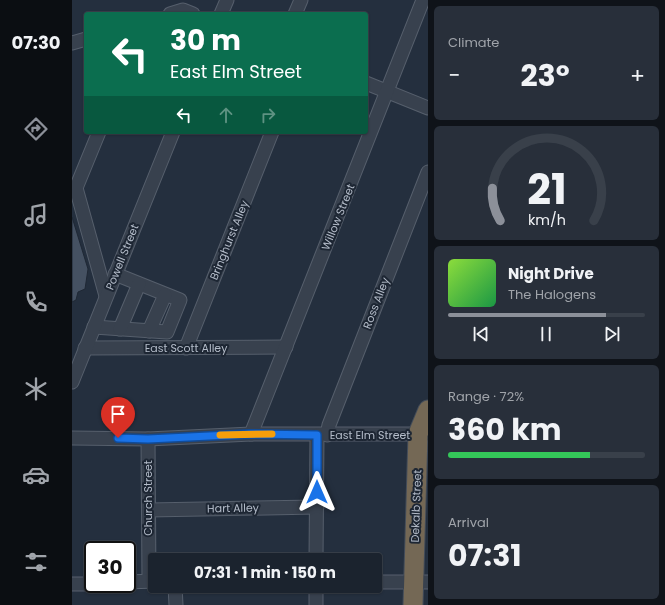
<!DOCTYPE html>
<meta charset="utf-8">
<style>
:root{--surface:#1b232e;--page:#282f3a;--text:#f1f3f6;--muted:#a0a4aa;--line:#39404a;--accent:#8c9099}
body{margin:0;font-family:Poppins,sans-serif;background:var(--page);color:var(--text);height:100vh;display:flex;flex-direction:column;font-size:15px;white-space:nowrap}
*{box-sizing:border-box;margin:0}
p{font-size:13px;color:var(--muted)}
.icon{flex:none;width:22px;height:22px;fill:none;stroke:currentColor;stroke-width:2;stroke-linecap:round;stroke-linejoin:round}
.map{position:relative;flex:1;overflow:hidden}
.sheet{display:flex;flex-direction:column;gap:6px;padding:6px;background:#0f1319;width:237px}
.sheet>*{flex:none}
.banner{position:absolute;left:12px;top:12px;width:284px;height:122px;border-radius:4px;box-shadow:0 1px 3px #0004,0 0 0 1px var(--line);background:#0b6e4f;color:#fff;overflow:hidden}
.speed{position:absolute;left:12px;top:541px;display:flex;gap:8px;font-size:20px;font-weight:700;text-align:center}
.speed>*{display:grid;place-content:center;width:52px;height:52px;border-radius:50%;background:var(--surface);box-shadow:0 1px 3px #0004,0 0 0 1px var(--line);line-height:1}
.speed .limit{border:2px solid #111;border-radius:6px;background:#fff;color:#111}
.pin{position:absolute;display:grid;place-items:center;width:34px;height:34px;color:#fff;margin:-41px -17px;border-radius:50% 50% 50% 0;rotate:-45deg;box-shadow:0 0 4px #0007}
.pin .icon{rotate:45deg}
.me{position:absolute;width:44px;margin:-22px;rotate:0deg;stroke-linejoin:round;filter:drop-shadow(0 0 3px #0008)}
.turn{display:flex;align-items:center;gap:14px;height:84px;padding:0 20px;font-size:18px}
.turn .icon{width:52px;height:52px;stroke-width:2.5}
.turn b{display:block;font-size:28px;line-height:34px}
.lanes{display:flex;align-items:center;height:38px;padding:0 20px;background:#0003;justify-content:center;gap:20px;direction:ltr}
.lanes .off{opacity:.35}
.big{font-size:30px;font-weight:700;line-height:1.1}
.sheet .tile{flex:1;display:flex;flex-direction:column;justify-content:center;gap:6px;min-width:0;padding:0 14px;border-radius:6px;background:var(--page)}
.sheet .dial{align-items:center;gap:0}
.dial svg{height:104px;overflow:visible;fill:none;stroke:var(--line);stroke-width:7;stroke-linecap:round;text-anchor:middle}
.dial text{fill:var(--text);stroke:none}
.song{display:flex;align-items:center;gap:12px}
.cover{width:48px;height:48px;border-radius:6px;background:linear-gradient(135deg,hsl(90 70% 55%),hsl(140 70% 35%))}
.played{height:4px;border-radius:2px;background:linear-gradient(90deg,var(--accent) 80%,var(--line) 80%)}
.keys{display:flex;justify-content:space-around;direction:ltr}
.heat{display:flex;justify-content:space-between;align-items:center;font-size:22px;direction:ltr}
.charge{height:6px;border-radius:3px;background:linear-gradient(90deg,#34c759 72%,var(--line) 0)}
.trip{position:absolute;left:76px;top:553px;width:234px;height:40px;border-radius:4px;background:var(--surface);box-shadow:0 1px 3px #0004,0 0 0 1px var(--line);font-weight:700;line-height:40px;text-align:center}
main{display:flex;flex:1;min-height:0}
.tab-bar{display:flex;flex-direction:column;width:72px;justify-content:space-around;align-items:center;background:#0b0e12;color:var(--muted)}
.tab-bar .icon{width:28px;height:28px}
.tab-bar .on{color:var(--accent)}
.tab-bar b{font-size:18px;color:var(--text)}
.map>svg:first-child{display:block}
.building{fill:#455162;stroke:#1f2835}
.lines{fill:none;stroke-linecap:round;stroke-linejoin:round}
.minor-casing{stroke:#565f6c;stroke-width:15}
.highway-casing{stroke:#434c59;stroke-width:21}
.minor{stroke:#38414e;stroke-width:13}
.highway{stroke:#746855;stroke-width:19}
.route-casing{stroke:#114b97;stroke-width:10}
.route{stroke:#1a73e8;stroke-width:7}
.slow{stroke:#f59e0b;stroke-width:7}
.labels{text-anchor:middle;stroke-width:4;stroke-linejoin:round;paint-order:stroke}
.street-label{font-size:11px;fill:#b4bcc9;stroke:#1d2633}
</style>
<main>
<nav class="tab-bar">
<b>07:30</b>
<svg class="icon on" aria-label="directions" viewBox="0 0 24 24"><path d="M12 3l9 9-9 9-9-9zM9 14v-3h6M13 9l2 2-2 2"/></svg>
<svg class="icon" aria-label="music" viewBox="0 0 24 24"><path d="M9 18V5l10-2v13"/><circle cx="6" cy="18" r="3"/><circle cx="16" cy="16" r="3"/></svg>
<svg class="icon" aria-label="phone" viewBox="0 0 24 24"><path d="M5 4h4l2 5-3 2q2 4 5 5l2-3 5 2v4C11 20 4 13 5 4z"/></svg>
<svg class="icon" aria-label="climate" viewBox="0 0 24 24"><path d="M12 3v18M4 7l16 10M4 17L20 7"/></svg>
<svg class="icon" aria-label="car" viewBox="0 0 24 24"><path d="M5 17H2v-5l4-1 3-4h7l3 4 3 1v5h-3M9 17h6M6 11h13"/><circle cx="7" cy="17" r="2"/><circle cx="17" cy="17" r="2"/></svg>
<svg class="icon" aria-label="filters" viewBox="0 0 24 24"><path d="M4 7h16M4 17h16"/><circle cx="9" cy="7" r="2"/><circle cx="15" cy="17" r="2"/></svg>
</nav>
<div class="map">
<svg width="356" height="605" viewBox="0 0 356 605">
<rect width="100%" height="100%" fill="#242f3e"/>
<polygon class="building" points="0,217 16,269 13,289 6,292 4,300 0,302"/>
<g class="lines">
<g class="minor-casing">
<g id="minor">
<polyline points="98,14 111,10 121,14"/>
<polyline points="149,14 155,0"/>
<polyline points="223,14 229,0"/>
<polyline points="0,43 14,39"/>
<polyline points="294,83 356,108"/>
<polyline points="27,132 4,188 34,296"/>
<polyline points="22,327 95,332 108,300 43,274"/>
<polyline points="48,329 67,284"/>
<polyline points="77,331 93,295"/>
<polyline points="13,348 214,347"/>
<polyline points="114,348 200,132"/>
<polyline points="0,382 101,132"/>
<polyline points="179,434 351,0"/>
<polyline points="255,435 257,425 356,172"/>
<polyline points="0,438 76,439 179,434 354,434"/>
<polyline points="76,439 77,581"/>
<polyline points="77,510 245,507"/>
<polyline points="244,560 245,435"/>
<polyline points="55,582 83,581"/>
<polyline points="303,582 356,582"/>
<polyline points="0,584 21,584"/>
<polyline points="103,586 104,605"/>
<polyline points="244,605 244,586"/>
</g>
</g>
<g class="highway-casing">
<polyline id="highway" points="341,605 346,434 356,410"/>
</g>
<use href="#minor" class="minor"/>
<use href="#highway" class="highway"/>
</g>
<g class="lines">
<g class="route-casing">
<polyline id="route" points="46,438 76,439 178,434 245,435 245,492"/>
</g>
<use href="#route" class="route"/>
<polyline class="slow" points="148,435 200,434"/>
</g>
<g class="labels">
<g class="street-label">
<text transform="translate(266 217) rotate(-68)" y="4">Willow Street</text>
<text transform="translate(157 240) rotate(-68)" y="4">Bringhurst Alley</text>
<text transform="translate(50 257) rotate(-68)" y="4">Powell Street</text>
<text transform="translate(304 303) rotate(-69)" y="4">Ross Alley</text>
<text x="114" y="352">East Scott Alley</text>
<text x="298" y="439">East Elm Street</text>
<text transform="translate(76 498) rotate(-90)" y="4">Church Street</text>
<text transform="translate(344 506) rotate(-88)" y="4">Dekalb Street</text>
<text transform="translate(161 508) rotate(-1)" y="4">Hart Alley</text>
</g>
</g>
</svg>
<div class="speed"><div class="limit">30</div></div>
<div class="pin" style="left:46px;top:438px;background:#d93025"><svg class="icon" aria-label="arrive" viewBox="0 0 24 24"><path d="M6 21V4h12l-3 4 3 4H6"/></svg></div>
<svg class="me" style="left:245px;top:492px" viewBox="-20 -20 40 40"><path d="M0-17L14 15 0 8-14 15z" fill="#1a73e8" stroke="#fff" stroke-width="4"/></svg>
<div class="trip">07:31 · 1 min · 150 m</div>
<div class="banner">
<div class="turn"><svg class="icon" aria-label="left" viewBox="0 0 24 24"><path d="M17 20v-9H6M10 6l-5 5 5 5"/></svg><div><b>30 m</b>East Elm Street</div></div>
<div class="lanes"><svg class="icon" aria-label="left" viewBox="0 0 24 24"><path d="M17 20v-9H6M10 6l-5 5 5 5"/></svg><svg class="icon off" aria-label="ahead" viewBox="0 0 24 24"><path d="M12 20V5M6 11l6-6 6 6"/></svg><svg class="icon off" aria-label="right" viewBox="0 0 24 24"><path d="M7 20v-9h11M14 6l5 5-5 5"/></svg></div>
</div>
</div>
<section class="sheet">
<div class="tile"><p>Climate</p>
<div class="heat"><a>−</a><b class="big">23°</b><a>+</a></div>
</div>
<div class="tile dial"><svg viewBox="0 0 100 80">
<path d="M14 69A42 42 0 1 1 86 69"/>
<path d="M14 69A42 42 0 0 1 8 44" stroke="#8c9099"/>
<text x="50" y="56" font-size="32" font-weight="700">21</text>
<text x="50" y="72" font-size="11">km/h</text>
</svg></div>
<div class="tile">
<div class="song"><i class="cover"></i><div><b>Night Drive</b><p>The Halogens</p></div></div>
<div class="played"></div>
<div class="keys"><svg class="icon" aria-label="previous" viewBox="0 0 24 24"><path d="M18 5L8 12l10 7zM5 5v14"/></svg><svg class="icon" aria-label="pause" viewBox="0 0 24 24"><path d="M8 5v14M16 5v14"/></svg><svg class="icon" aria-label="next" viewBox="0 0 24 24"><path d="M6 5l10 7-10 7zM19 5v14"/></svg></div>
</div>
<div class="tile"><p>Range · 72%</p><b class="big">360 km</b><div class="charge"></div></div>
<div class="tile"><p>Arrival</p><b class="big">07:31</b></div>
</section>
</main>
